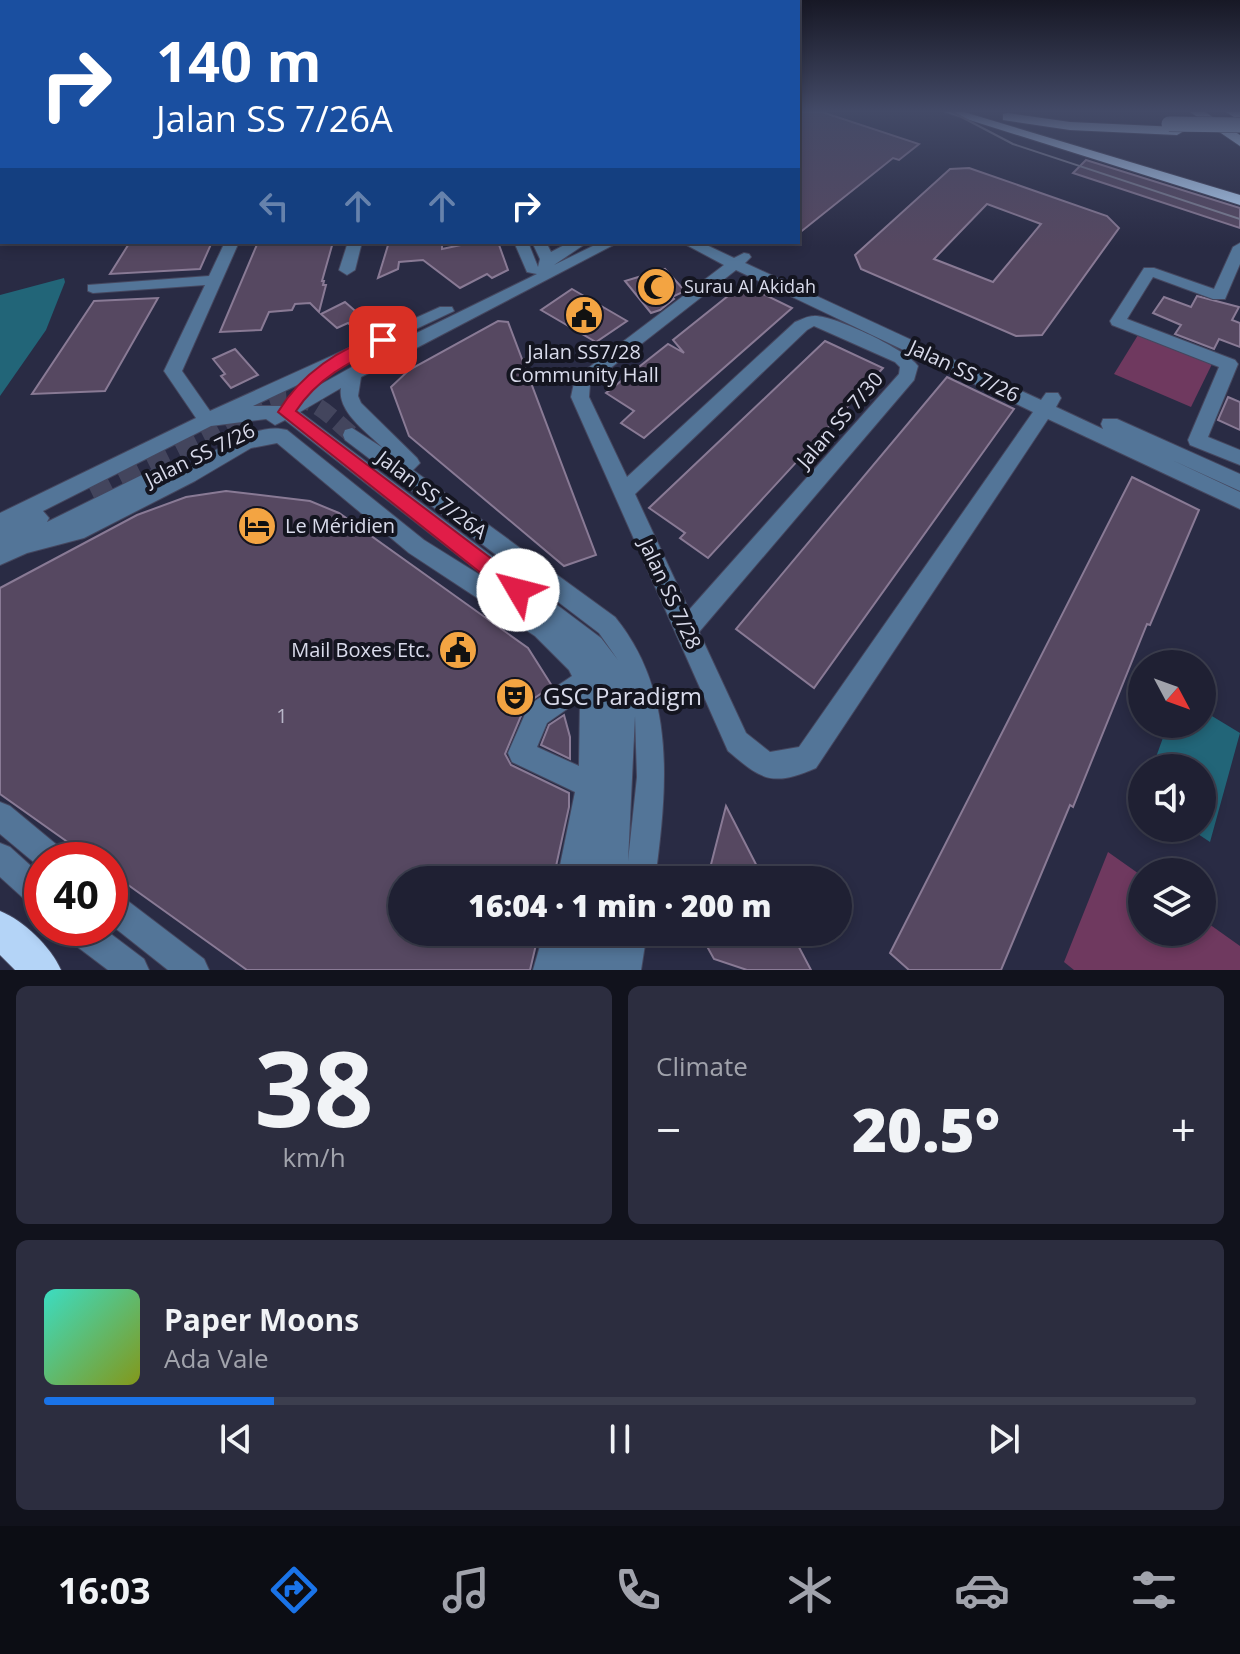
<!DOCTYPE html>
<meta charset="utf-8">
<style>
:root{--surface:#1f2033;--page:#2c2d3f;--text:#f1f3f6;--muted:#a1a3ac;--line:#3c3e4e;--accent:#1a73e8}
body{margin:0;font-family:"Open Sans",sans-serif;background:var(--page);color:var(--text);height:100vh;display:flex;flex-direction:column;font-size:30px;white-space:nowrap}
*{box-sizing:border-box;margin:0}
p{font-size:26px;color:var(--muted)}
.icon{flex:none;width:44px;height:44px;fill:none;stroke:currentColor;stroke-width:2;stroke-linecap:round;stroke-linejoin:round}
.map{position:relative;height:970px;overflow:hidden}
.drawer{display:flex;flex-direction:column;gap:16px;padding:16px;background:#11121c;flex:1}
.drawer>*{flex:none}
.guide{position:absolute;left:0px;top:0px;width:800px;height:244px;box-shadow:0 4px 12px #0003,0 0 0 2px var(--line);background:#1a4fa0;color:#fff;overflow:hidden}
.needle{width:52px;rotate:131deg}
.controls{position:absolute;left:1128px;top:650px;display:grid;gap:16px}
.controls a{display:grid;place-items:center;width:88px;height:88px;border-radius:50%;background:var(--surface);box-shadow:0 4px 12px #0003,0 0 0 2px var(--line);font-size:40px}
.speed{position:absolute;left:24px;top:842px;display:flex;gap:16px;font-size:40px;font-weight:700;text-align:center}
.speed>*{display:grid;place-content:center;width:104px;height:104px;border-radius:50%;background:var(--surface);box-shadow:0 4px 12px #0003,0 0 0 2px var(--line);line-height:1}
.speed .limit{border:12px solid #d22;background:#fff;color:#111}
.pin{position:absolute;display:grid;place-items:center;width:68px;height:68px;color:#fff;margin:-34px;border-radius:16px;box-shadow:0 4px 12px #0006}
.me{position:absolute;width:88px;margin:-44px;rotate:307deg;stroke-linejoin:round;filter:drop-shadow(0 0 6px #0008)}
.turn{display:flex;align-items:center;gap:28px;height:168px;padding:0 24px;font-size:36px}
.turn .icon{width:104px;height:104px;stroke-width:2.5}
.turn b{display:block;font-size:56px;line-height:68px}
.lanes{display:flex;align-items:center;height:76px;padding:0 24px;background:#0003;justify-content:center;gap:40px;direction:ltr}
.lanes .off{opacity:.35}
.big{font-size:60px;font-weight:800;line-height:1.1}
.drawer .widget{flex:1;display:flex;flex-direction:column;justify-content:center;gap:12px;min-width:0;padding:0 28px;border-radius:12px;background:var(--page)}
.drawer .dial{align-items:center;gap:0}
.dial b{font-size:104px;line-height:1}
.song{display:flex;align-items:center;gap:24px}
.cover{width:96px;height:96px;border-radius:12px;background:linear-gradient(135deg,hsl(170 70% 55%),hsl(70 70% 35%))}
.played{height:8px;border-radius:4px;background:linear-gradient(90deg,var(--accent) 20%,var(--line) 20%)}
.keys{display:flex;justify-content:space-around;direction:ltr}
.heat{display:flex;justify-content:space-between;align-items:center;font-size:44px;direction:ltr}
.drawer .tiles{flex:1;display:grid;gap:16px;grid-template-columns:1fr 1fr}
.widget:last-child{grid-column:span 2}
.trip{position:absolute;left:388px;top:866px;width:464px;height:80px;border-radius:40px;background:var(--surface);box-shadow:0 4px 12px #0003,0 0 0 2px var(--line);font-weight:800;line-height:80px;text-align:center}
.tab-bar{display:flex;height:128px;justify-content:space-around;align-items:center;background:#0c0d14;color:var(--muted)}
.tab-bar .icon{width:56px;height:56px}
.tab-bar .current{color:var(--accent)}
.tab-bar b{font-size:36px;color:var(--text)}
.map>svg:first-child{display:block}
.green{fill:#6f395f}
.water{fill:#226578}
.building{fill:#564861;stroke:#897a95;stroke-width:2;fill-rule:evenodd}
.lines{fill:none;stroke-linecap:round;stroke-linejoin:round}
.minor-tunnel-far1{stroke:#43455d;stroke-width:17;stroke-dasharray:17 8;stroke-linecap:butt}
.minor-tunnel{stroke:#43455d;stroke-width:21;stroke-dasharray:21 11;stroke-linecap:butt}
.minor-casing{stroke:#45475f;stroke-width:2}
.highway-casing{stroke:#45475f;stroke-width:2}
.minor{fill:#537598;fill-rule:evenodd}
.highway{fill:#b4d4f7;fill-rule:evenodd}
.tram{stroke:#7f8195;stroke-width:2}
.highway-bridge-casing{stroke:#45475f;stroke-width:16;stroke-linecap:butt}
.highway-bridge{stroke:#b4d4f7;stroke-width:15}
.route{fill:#e11d48;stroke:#92132f;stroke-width:2}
.labels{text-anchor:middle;stroke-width:8;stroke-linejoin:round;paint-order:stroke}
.far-poi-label{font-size:18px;fill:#d9dbeb;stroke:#141520;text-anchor:start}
.poi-label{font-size:20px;fill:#d9dbeb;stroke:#141520}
.street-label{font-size:20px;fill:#d9dbeb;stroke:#141520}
.near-number-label{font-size:20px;fill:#b8b6c8}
.near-poi-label{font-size:24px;fill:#d9dbeb;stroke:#141520;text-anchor:start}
</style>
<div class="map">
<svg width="1240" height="970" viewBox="0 0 1240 970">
<rect width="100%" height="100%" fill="#292b44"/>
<g class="green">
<polygon points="1138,335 1212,364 1191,407 1114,374"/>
<polygon points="1108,852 1142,876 1142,932 1202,932 1202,919 1240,946 1240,970 1074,970 1064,962"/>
</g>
<g class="water">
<polygon points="64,278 65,282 46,330 0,396 0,295"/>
<polygon points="1202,710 1240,733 1210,842 1189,828 1202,828 1202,768 1152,768 1168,724 1202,724"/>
</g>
<g class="building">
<polygon points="798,112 822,112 919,144 899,160 893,158 798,234"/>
<polygon points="1086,160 1240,208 1240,228 1073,173"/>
<path d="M969,168L1107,216L1119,228L1042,335L1016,336L861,269L855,255L950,169ZM987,204L1041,224L993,282L934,259Z"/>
<polygon points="130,242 212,242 200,269 110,274"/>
<polygon points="258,242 333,242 322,281 324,281 323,285 326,285 319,312 310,303 295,304 292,310 269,312 261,330 220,332"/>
<polygon points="389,242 442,242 442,249 475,242 498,242 508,270 492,278 487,274 460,288 423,260 399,262 398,269 378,278"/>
<polygon points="665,269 685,291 672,297 674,299 660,310 651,313 625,281"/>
<polygon points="743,284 792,308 644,438 621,423 634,411 606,393 668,344 684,353 673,340"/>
<polygon points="572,289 627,321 596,342 541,310"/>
<polygon points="1197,296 1239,307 1232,320 1240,323 1240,347 1219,339 1214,349 1175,334 1181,325 1153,313 1164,297 1191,307"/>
<polygon points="158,298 105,391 32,394 94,301"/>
<polygon points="345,302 369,323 356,330 348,323 337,328 321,314"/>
<polygon points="498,321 508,322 596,555 564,566 409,436 391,387 409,370"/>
<polygon points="825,341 883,368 708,558 680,538 685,533 649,508"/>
<polygon points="235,349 258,375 231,388 221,376 225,374 213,359"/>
<polygon points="947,377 1014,409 814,688 736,629"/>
<polygon points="1228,397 1240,402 1240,430 1218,420"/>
<polygon points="1132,477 1199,510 1150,625 1147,624 1073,807 1070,805 1001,970 909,970 890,953"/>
<polygon points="226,491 310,501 339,513 528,648 552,686 526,704 505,754 511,765 569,793 569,807 553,880 402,880 402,932 539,932 530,970 247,970 110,872 110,860 93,860 0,794 0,588 137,515 186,497"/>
<polygon points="564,715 570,737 570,759 541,745 549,725"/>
<polygon points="726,806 764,880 707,880"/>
<polygon points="699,932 791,932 811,970 747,970 714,959"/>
</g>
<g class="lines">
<path class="minor-tunnel-far1" d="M203,436C233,421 279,386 313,404C327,411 340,425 352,435"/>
<polyline class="minor-tunnel" points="91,492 207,434"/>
<g class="minor-casing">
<g id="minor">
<path d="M225,242H239L182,371L210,411L440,307H452L454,311L253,406H282L384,349L537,274L527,272L514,242H528L538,267L540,259L532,242H546L551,252L570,242H588L554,265L601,242H619L361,377L358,396L361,403L417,458L420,463L413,470L615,617C677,693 667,789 655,880H557L575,792L512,762L508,753L529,705L572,676L569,670L535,636L409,553L277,443L251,448L195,481L84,538L27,553L0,565V513L196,418L164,371L205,285L93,293L88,291V285L209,276ZM341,388C337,412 368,433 383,448L352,428L345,430L343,435L345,440L599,633L618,660L601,638L300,412ZM266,419L275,425L285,420L496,585L424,540L287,430C253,420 205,459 176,473L174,466H160L47,522L49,518L43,511L211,426ZM580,700L579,766L537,747L547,723ZM635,716L637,777L628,861Z"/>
<polygon points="348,242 362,242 355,270 347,275 339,270"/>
<path d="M681,242H700L734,258L744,253L749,254L751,257L745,263L1041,400L1046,393H1058L1061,398L1056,407L1103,429L1101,424L1103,419H1117L1240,474V491L1172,460L1240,492V509L1048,419L816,768C772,787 762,780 728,751L571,397L575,378L724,265ZM736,270L1033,412L799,747L770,752L746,733L699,632L914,380L918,366C907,350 834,315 814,316C807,316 801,320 795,322L627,477L589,397L590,384ZM814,326L895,362L900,367L899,374L689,610L635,494L807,330Z"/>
<polygon points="1240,243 1240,264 1225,299 1213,299 1153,277 1127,319 1235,360 1238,364 1208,437 1240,450 1240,465 1190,445 1188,440 1219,367 1112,325 1110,321 1144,268 1154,268 1214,289 1233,247"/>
<polygon points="0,802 10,806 63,850 67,860 42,860 42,869 0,834"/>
<polygon points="0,843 10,847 42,876 42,911 32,906 0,877"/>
<polygon points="110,890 120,895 204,959 209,970 168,970 110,924"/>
<polygon points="63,928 103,928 144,959 149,970 108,970 67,939"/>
<polygon points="544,932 647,932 641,970 533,970"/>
</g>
</g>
<g class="highway-casing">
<g id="highway">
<polygon points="944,112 964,112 1240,195 1240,205"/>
<polygon points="1190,112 1205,112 1240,135 1240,146"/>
<polygon points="1226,112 1240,112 1240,121"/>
<polygon points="1008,113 1070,122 1177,127 1184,131 1177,135 1070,130 1003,120 1003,114"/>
<path d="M0,911C23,920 51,947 61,970H15L0,955Z"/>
</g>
</g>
<use href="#minor" class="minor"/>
<use href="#highway" class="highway"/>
<polyline class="tram" points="952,112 1013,144 1240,219"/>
<g class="highway-bridge-casing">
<polyline id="highway-bridge" points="1169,124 1240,125"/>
</g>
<use href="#highway-bridge" class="highway-bridge"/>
</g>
<linearGradient id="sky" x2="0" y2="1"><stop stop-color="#171825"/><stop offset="0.45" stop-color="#434a67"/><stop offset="1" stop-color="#434a67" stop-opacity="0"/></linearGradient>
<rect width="1240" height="247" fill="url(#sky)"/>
<path class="route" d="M383,335L388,336V343C352,361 319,376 296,411L525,584L528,590L525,597L518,599L511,597L278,412C301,374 340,347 383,335Z"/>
<defs>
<g id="mosque-disc" transform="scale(2)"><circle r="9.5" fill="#f3a442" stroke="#141520"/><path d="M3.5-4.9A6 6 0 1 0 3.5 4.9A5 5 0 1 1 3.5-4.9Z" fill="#111"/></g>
<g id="civic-disc" transform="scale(2)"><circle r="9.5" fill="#f3a442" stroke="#141520"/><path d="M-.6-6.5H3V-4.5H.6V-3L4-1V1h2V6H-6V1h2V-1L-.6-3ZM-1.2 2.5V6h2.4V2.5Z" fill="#111"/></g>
<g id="hotel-disc" transform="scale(2)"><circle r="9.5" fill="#f3a442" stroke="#141520"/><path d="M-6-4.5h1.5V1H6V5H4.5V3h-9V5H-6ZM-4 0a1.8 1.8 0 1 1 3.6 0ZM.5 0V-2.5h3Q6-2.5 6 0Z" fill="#111"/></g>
<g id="theatre-disc" transform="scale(2)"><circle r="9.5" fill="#f3a442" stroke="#141520"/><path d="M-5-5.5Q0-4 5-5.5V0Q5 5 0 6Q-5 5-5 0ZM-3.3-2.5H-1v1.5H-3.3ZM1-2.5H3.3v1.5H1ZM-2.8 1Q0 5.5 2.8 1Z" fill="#111"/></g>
</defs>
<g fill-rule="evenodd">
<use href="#mosque-disc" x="656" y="287"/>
<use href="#civic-disc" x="584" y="315"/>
<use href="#hotel-disc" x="257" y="526"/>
<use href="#civic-disc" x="458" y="650"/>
<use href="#theatre-disc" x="515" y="697"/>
</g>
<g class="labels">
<g class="far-poi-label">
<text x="684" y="293">Surau Al Akidah</text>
</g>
<g class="poi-label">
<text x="584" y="359">Jalan SS7/28<tspan x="584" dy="23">Community Hall</tspan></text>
<text x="285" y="533" text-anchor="start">Le Méridien</text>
<text x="430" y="657" text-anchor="end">Mail Boxes Etc.</text>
</g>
<g class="street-label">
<text transform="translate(964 371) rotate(25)" y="7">Jalan SS 7/26</text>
<text transform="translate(840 420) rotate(-49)" y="7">Jalan SS 7/30</text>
<text transform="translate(200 455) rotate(-26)" y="7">Jalan SS 7/26</text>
<text transform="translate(432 495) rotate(37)" y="7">Jalan SS 7/26A</text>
<text transform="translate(670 594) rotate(65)" y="7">Jalan SS 7/28</text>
</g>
<g class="near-number-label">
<text x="282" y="723">1</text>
</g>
<g class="near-poi-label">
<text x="543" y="705">GSC Paradigm</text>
</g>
</g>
</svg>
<div class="controls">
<a><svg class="needle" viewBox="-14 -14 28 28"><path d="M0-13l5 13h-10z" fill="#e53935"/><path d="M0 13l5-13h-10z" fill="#a1a3ac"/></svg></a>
<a><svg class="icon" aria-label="sound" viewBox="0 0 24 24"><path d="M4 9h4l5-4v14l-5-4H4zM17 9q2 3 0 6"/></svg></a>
<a><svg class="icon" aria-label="layers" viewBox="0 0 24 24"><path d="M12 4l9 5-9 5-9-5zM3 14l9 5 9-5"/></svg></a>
</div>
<div class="speed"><div class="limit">40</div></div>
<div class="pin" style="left:383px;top:340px;background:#d93025"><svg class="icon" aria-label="arrive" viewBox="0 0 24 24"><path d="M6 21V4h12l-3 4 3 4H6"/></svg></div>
<svg class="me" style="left:518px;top:590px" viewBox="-20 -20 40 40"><circle r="19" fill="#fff"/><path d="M0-13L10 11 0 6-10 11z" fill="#e11d48"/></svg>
<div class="trip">16:04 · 1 min · 200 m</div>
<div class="guide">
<div class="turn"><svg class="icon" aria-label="right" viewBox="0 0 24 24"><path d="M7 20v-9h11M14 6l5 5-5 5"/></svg><div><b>140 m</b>Jalan SS 7/26A</div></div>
<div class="lanes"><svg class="icon off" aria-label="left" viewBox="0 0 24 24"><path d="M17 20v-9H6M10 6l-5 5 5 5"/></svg><svg class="icon off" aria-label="ahead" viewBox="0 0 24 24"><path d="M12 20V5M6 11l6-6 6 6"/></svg><svg class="icon off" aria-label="ahead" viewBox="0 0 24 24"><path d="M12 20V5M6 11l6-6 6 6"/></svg><svg class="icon" aria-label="right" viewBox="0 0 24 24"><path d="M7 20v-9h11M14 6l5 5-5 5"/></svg></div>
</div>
</div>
<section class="drawer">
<div class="tiles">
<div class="widget dial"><b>38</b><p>km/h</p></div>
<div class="widget"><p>Climate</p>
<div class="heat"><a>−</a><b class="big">20.5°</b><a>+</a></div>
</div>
<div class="widget">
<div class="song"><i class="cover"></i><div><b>Paper Moons</b><p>Ada Vale</p></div></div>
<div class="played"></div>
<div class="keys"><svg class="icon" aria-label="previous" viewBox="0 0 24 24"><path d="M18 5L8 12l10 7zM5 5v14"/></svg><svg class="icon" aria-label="pause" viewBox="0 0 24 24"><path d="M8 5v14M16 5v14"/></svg><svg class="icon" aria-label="next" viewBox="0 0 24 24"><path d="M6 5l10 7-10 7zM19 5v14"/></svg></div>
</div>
</div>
</section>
<nav class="tab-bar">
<b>16:03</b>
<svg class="icon current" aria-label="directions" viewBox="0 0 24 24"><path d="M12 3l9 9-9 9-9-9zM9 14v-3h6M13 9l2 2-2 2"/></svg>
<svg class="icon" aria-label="music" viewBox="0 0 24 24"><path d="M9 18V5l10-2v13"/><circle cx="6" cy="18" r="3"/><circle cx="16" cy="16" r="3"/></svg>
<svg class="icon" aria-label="phone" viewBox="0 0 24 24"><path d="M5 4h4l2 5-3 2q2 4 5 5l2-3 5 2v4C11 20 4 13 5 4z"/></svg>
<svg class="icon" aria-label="climate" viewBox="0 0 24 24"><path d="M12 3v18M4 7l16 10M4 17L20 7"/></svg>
<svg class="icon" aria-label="car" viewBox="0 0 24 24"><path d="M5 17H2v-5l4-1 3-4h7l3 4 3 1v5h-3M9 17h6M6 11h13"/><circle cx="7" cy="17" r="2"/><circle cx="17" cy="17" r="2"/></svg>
<svg class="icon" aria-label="filters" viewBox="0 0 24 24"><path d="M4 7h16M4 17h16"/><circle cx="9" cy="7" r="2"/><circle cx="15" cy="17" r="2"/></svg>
</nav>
